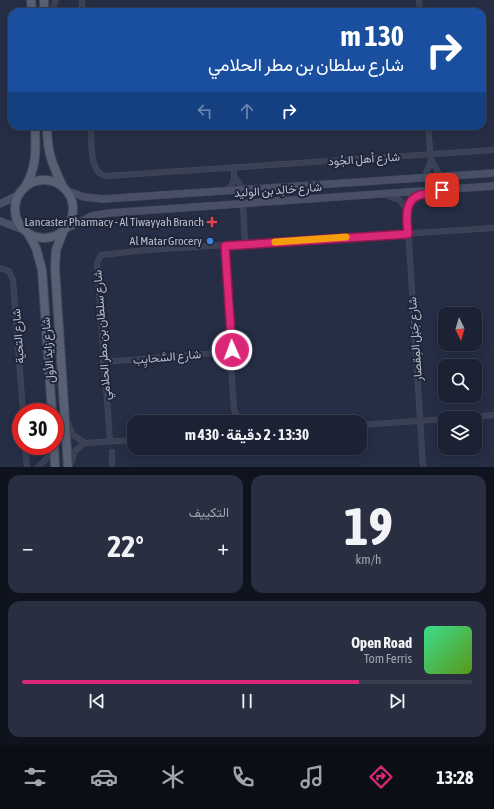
<!DOCTYPE html>
<html lang="ar">
<meta charset="utf-8">
<style>
:root{--surface:#1c2234;--page:#292f40;--text:#f1f3f6;--muted:#a0a4ac;--line:#3a3f4f;--accent:#db2777}
body{margin:0;font-family:"Asap Condensed",Vazirmatn,sans-serif;background:var(--page);color:var(--text);direction:rtl;height:100vh;display:flex;flex-direction:column;font-size:15px;white-space:nowrap}
*{box-sizing:border-box;margin:0}
p{font-size:13px;color:var(--muted)}
.icon{flex:none;width:22px;height:22px;fill:none;stroke:currentColor;stroke-width:2;stroke-linecap:round;stroke-linejoin:round}
.map{position:relative;height:467px;overflow:hidden;direction:ltr}
.panel{display:flex;flex-direction:column;gap:8px;padding:8px;background:#0f131d;flex:1}
.panel>*{flex:none}
.top-card{position:absolute;left:8px;top:8px;width:478px;height:122px;border-radius:12px;box-shadow:0 2px 10px #0003,0 0 0 1px var(--line);direction:rtl;background:#1a4fa0;color:#fff;overflow:hidden}
.needle{width:26px;rotate:175deg}
.controls{position:absolute;left:438px;top:307px;display:grid;gap:8px}
.controls a{display:grid;place-items:center;width:44px;height:44px;border-radius:8px;background:var(--surface);box-shadow:0 2px 10px #0003,0 0 0 1px var(--line);font-size:20px}
.speed{position:absolute;left:12px;top:403px;display:flex;gap:8px;font-size:20px;font-weight:700;text-align:center}
.speed>*{display:grid;place-content:center;width:52px;height:52px;border-radius:50%;background:var(--surface);box-shadow:0 2px 10px #0003,0 0 0 1px var(--line);line-height:1}
.speed .limit{border:6px solid #d22;background:#fff;color:#111}
.pin{position:absolute;display:grid;place-items:center;width:34px;height:34px;color:#fff;margin:-17px;border-radius:8px;box-shadow:0 2px 6px #0006}
.me{position:absolute;width:44px;margin:-22px;rotate:358deg;stroke-linejoin:round;filter:drop-shadow(0 0 3px #0008)}
.turn{display:flex;align-items:center;gap:14px;height:84px;padding:0 16px;font-size:18px}
.turn .icon{width:52px;height:52px;stroke-width:2.5}
.turn b{display:block;font-size:28px;line-height:34px}
.lanes{display:flex;align-items:center;height:38px;padding:0 16px;background:#0003;justify-content:center;gap:20px;direction:ltr}
.lanes .off{opacity:.35}
.big{font-size:30px;font-weight:700;line-height:1.1}
.panel .tile{flex:1;display:flex;flex-direction:column;justify-content:center;gap:6px;min-width:0;padding:0 14px;border-radius:12px;background:var(--page)}
.panel .dial{align-items:center;gap:0}
.dial b{font-size:52px;line-height:1}
.song{display:flex;align-items:center;gap:12px}
.cover{width:48px;height:48px;border-radius:6px;background:linear-gradient(135deg,hsl(150 70% 55%),hsl(90 70% 35%))}
.played{height:4px;border-radius:2px;background:linear-gradient(90deg,var(--accent) 75%,var(--line) 75%)}
.keys{display:flex;justify-content:space-around;direction:ltr}
.heat{display:flex;justify-content:space-between;align-items:center;font-size:22px;direction:ltr}
.panel .tiles{flex:1;display:grid;gap:8px;grid-template-columns:1fr 1fr}
.tile:last-child{grid-column:span 2}
.trip{position:absolute;left:127px;top:415px;width:240px;height:40px;border-radius:12px;background:var(--surface);box-shadow:0 2px 10px #0003,0 0 0 1px var(--line);font-weight:700;line-height:40px;text-align:center;direction:rtl}
.tab-bar{display:flex;height:64px;justify-content:space-around;align-items:center;background:#0b0e15;color:var(--muted)}
.tab-bar .icon{width:28px;height:28px}
.tab-bar .active{color:var(--accent)}
.tab-bar b{font-size:18px;color:var(--text)}
.map>svg:first-child{display:block}
.lines{fill:none;stroke-linecap:round;stroke-linejoin:round}
.street-casing{stroke:#444a5d;stroke-width:6}
.secondary-casing{stroke:#444a5d;stroke-width:8}
.primary-casing{stroke:#444a5d;stroke-width:10}
.street{stroke:#3a4154;stroke-width:5}
.secondary{stroke:#484f67;stroke-width:7}
.primary{stroke:#586074;stroke-width:8}
.route-casing{stroke:#8e194d;stroke-width:10}
.route{stroke:#db2777;stroke-width:7}
.slow{stroke:#f59e0b;stroke-width:7}
.health-dot{fill:#e0444e;stroke:#1f2639;stroke-width:1.5}
.shop-dot{fill:#3f7fe0;stroke:#1f2639;stroke-width:1.5}
.labels{text-anchor:middle;stroke-width:4;stroke-linejoin:round;paint-order:stroke}
.street-label{font-size:12px;fill:#b8bdcd;stroke:#1f2639}
.poi-label{font-size:12px;fill:#b8bdcd;stroke:#1f2639;text-anchor:end}
</style>
<div class="map">
<svg width="494" height="467" viewBox="0 0 494 467">
<rect width="100%" height="100%" fill="#252e45"/>
<g class="lines">
<g class="street-casing">
<g id="street">
<polyline points="82,0 82,12"/>
<polyline points="419,0 420,12"/>
<polyline points="51,12 56,0"/>
<path d="M91,126C92,140 88,173 106,176L494,150"/>
<polyline points="428,126 431,160 441,177"/>
<polyline points="234,176 244,190"/>
<polyline points="424,178 431,161"/>
<polyline points="228,191 234,180 234,168"/>
<polyline points="388,196 400,200 407,210"/>
<polyline points="243,204 245,244"/>
<polyline points="225,246 232,347 230,352 234,409 236,415 244,420"/>
<polyline points="0,268 9,271 13,280 23,412"/>
<polyline points="103,362 230,352"/>
<polyline points="458,418 494,415"/>
<polyline points="68,423 73,435 85,443 134,440"/>
<polyline points="360,425 445,419"/>
<polyline points="110,441 97,263 101,255 146,250 494,228"/>
<polyline points="25,446 27,467"/>
<polyline points="112,452 112,467"/>
<polyline points="71,463 75,451 85,443"/>
<polyline points="38,467 47,458 51,446"/>
<polyline points="423,467 407,210 413,199 428,194"/>
</g>
</g>
<g class="secondary-casing">
<g id="secondary">
<polyline points="67,191 84,197 103,199 494,173"/>
<polyline points="0,204 20,194"/>
<polyline points="0,221 24,230"/>
<polyline points="66,229 92,216 109,213 494,186"/>
</g>
</g>
<g class="primary-casing">
<g id="primary">
<polyline points="31,0 32,12"/>
<polyline points="44,0 44,12"/>
<path d="M47,126C47,152 52,164 63,187"/>
<circle cx="44" cy="209" r="29"/>
<path d="M25,187C37,167 36,149 35,126"/>
<polyline points="63,232 56,250 55,268 68,467"/>
<polyline points="29,235 36,248 42,270 52,412"/>
<polyline points="54,446 55,467"/>
</g>
</g>
<use href="#street" class="street"/>
<use href="#secondary" class="secondary"/>
<use href="#primary" class="primary"/>
</g>
<g class="lines">
<g class="route-casing">
<path id="route" d="M232,350L225,246L408,234C407,220 403,200 420,195C428,193 435,193 442,190"/>
</g>
<use href="#route" class="route"/>
<polyline class="slow" points="275,242 346,237"/>
</g>
<path class="health-dot" d="M210 216h4v4h4v4h-4v4h-4v-4h-4v-4h4z"/>
<circle class="shop-dot" cx="210" cy="241" r="4"/>
<g class="labels">
<g class="street-label">
<text transform="translate(364 159) rotate(-4)" y="4">شارع أهل الجُود</text>
<text transform="translate(278 190) rotate(-4)" y="4">شارع خالِد بن الوليد</text>
<text transform="translate(102 335) rotate(-94)" y="4">شارع سلطان بن مطر الحلامي</text>
<text transform="translate(18 336) rotate(-94)" y="4">شارع التحية</text>
<text transform="translate(415 339) rotate(-94)" y="4">شارع جَبَل المِقصار</text>
<text transform="translate(48 350) rotate(-94)" y="4">شارع زايد الأول</text>
<text transform="translate(167 357) rotate(-5)" y="4">شارع السَّحايِب</text>
</g>
<g class="poi-label">
<text x="204" y="226">Lancaster Pharmacy - Al Tiwayyah Branch</text>
<text x="202" y="245">Al Matar Grocery</text>
</g>
</g>
</svg>
<div class="controls">
<a><svg class="needle" viewBox="-14 -14 28 28"><path d="M0-13l5 13h-10z" fill="#e53935"/><path d="M0 13l5-13h-10z" fill="#a0a4ac"/></svg></a>
<a><svg class="icon" aria-label="search" viewBox="0 0 24 24"><circle cx="10" cy="10" r="6"/><path d="M15 15l6 6"/></svg></a>
<a><svg class="icon" aria-label="layers" viewBox="0 0 24 24"><path d="M12 4l9 5-9 5-9-5zM3 14l9 5 9-5"/></svg></a>
</div>
<div class="speed"><div class="limit">30</div></div>
<div class="pin" style="left:442px;top:190px;background:#d93025"><svg class="icon" aria-label="arrive" viewBox="0 0 24 24"><path d="M6 21V4h12l-3 4 3 4H6"/></svg></div>
<svg class="me" style="left:232px;top:350px" viewBox="-20 -20 40 40"><circle r="17" fill="#db2777" stroke="#fff" stroke-width="3"/><path d="M0-11L8 9 0 5-8 9z" fill="#fff"/></svg>
<div class="trip">13:30 · 2 دقيقة · 430 m</div>
<div class="top-card">
<div class="turn"><svg class="icon" aria-label="right" viewBox="0 0 24 24"><path d="M7 20v-9h11M14 6l5 5-5 5"/></svg><div><b>130 m</b>شارع سلطان بن مطر الحلامي</div></div>
<div class="lanes"><svg class="icon off" aria-label="left" viewBox="0 0 24 24"><path d="M17 20v-9H6M10 6l-5 5 5 5"/></svg><svg class="icon off" aria-label="ahead" viewBox="0 0 24 24"><path d="M12 20V5M6 11l6-6 6 6"/></svg><svg class="icon" aria-label="right" viewBox="0 0 24 24"><path d="M7 20v-9h11M14 6l5 5-5 5"/></svg></div>
</div>
</div>
<section class="panel">
<div class="tiles">
<div class="tile dial"><b>19</b><p>km/h</p></div>
<div class="tile"><p>التكييف</p>
<div class="heat"><a>−</a><b class="big">22°</b><a>+</a></div>
</div>
<div class="tile">
<div class="song"><i class="cover"></i><div><b>Open Road</b><p>Tom Ferris</p></div></div>
<div class="played"></div>
<div class="keys"><svg class="icon" aria-label="previous" viewBox="0 0 24 24"><path d="M18 5L8 12l10 7zM5 5v14"/></svg><svg class="icon" aria-label="pause" viewBox="0 0 24 24"><path d="M8 5v14M16 5v14"/></svg><svg class="icon" aria-label="next" viewBox="0 0 24 24"><path d="M6 5l10 7-10 7zM19 5v14"/></svg></div>
</div>
</div>
</section>
<nav class="tab-bar">
<b>13:28</b>
<svg class="icon active" aria-label="directions" viewBox="0 0 24 24"><path d="M12 3l9 9-9 9-9-9zM9 14v-3h6M13 9l2 2-2 2"/></svg>
<svg class="icon" aria-label="music" viewBox="0 0 24 24"><path d="M9 18V5l10-2v13"/><circle cx="6" cy="18" r="3"/><circle cx="16" cy="16" r="3"/></svg>
<svg class="icon" aria-label="phone" viewBox="0 0 24 24"><path d="M5 4h4l2 5-3 2q2 4 5 5l2-3 5 2v4C11 20 4 13 5 4z"/></svg>
<svg class="icon" aria-label="climate" viewBox="0 0 24 24"><path d="M12 3v18M4 7l16 10M4 17L20 7"/></svg>
<svg class="icon" aria-label="car" viewBox="0 0 24 24"><path d="M5 17H2v-5l4-1 3-4h7l3 4 3 1v5h-3M9 17h6M6 11h13"/><circle cx="7" cy="17" r="2"/><circle cx="17" cy="17" r="2"/></svg>
<svg class="icon" aria-label="filters" viewBox="0 0 24 24"><path d="M4 7h16M4 17h16"/><circle cx="9" cy="7" r="2"/><circle cx="15" cy="17" r="2"/></svg>
</nav>
